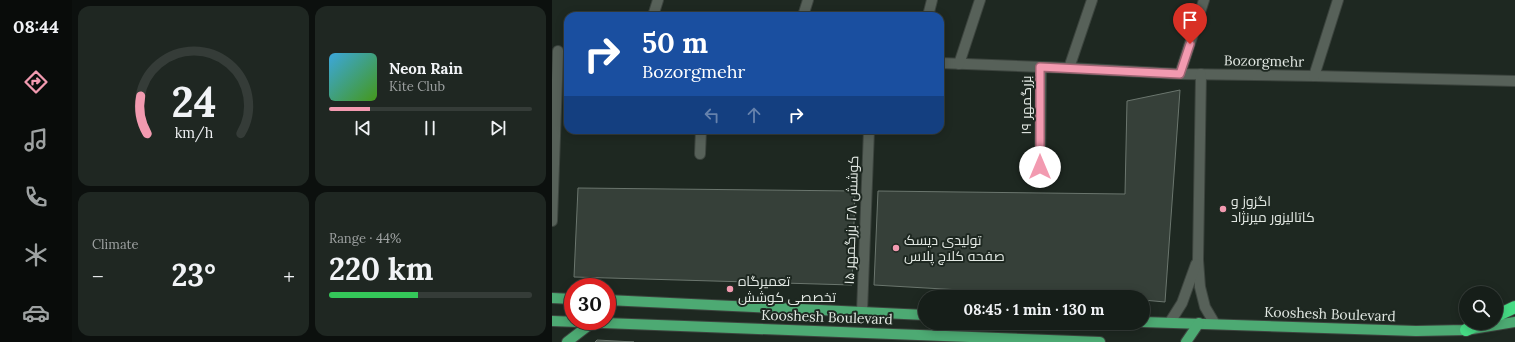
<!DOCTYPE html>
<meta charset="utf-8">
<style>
:root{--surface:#161e19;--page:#1f2722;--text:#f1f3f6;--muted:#9ea2a2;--line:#353c38;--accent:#f29ab0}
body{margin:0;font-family:Lora,Cairo,serif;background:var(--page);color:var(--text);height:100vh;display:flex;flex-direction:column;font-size:15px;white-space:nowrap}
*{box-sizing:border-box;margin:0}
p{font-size:13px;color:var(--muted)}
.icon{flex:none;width:22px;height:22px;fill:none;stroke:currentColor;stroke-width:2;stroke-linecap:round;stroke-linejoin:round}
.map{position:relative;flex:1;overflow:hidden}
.sheet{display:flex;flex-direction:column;gap:6px;padding:6px;background:#0c100e;width:480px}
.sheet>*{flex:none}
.banner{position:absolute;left:12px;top:12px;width:380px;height:122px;border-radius:12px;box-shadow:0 2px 10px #0003,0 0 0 1px var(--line);background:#1a4fa0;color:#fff;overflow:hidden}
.tools{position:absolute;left:907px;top:286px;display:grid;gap:8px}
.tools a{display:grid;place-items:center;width:44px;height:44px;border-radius:50%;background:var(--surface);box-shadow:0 2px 10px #0003,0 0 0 1px var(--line);font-size:20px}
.speed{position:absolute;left:12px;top:278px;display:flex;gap:8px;font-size:20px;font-weight:700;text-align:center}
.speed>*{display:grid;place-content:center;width:52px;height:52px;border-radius:50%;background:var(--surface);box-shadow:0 2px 10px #0003,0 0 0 1px var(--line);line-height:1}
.speed .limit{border:6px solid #d22;background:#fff;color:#111}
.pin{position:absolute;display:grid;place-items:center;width:34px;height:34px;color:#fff;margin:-41px -17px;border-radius:50% 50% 50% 0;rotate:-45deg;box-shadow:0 0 4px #0007}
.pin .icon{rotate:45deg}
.me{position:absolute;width:44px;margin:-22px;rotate:0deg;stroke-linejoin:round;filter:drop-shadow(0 0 3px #0008)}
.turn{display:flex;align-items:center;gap:14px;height:84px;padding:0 12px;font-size:18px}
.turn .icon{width:52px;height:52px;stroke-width:2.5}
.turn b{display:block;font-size:28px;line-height:34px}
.lanes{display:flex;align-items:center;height:38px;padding:0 12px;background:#0003;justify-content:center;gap:20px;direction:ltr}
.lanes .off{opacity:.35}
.big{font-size:30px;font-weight:700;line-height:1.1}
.sheet .card{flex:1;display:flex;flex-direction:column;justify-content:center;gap:6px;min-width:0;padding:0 14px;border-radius:12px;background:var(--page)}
.sheet .dial{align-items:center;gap:0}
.dial svg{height:104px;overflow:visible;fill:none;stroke:var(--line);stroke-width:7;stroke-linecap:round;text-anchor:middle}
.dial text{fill:var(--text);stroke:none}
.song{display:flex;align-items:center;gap:12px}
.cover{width:48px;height:48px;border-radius:6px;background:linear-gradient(135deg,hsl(200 70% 55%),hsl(100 70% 35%))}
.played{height:4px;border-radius:2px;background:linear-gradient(90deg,var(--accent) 20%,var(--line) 20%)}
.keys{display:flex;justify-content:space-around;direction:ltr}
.heat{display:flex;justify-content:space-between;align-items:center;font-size:22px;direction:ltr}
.charge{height:6px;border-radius:3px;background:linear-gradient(90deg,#34c759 44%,var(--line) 0)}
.sheet .tiles{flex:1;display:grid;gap:6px;grid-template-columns:repeat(2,1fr)}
.trip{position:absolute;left:366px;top:290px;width:232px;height:40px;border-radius:20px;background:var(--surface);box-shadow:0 2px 10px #0003,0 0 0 1px var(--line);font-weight:700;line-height:40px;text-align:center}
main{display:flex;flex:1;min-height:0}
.dock{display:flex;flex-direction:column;width:72px;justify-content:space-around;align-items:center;background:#090c0a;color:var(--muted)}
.dock .icon{width:28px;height:28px}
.dock .on{color:var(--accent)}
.dock b{font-size:18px;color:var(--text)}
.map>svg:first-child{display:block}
.building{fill:#364039;stroke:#6b766e}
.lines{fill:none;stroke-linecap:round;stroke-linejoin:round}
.minor-casing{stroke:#3c443e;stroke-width:12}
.major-casing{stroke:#3c443e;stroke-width:12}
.highway-casing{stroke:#3c443e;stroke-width:14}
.minor{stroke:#576159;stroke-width:10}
.major{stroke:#4daa73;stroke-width:10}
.highway{stroke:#46db84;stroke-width:12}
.route-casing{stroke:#9d6472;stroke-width:10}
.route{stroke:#f29ab0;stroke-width:7}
.poi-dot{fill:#f29ab0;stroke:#1e2821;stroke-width:1.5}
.labels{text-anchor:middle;stroke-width:4;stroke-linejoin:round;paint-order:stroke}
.street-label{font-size:14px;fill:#e2e8e3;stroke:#1e2821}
.poi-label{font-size:14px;fill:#e2e8e3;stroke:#1e2821;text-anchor:start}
</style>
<main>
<nav class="dock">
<b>08:44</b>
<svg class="icon on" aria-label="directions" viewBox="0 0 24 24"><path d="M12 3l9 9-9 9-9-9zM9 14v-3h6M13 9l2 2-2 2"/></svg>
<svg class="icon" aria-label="music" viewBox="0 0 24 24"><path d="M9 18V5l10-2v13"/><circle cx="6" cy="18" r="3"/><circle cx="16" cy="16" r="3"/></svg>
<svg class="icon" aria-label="phone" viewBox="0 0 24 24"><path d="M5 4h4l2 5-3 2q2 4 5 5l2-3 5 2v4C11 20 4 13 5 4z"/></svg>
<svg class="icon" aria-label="climate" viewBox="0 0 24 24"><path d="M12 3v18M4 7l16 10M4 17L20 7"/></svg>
<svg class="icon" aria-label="car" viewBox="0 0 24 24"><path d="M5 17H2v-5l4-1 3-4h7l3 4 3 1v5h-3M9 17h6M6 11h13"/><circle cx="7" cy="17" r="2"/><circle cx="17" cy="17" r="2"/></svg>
</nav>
<section class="sheet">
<div class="tiles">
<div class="card dial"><svg viewBox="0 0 100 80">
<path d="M14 69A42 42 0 1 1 86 69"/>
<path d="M14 69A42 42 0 0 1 9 40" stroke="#f29ab0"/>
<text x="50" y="56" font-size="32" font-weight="700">24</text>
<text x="50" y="72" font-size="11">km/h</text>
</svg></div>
<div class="card">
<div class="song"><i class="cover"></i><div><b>Neon Rain</b><p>Kite Club</p></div></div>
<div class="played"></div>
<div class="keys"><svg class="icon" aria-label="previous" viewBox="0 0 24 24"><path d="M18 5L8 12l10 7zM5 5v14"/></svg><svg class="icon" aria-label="pause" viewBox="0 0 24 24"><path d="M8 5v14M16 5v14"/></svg><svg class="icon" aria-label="next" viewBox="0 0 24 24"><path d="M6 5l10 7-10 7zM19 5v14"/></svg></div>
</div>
<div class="card"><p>Climate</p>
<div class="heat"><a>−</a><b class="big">23°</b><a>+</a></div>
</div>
<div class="card"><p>Range · 44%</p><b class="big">220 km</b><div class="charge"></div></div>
</div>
</section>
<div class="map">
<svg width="963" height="342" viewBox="0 0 963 342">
<rect width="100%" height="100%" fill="#1e2821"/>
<g class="building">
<polygon points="628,90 613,302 591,300 591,297 530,297 322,285 326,191 573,194 575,101"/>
<polygon points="26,188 303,191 300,285 22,277"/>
<polygon points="45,340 82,342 43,342"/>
</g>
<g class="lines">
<g class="minor-casing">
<g id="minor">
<polyline points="101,16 106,0"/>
<polyline points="251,16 256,0"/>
<polyline points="376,16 380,0"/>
<polyline points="388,63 517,68 628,74 762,76 963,81"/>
<polyline points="407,64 428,0"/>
<polyline points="517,68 540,0"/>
<polyline points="628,74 652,0"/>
<polyline points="649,74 646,260 648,287 653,307 663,324"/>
<polyline points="762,76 786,0"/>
<polyline points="148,154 149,130"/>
<polyline points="488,167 489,67"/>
<polyline points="0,221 6,51"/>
<polyline points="310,312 317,130"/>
<polyline points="618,322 630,303 644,264"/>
</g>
</g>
<g class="major-casing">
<g id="major">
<polyline points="0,298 21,299"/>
<polyline points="55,300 373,315"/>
<polyline points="0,321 548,342"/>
<polyline points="591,322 864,331 914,330 963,322"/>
<polyline points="15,342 41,322"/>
<polyline points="634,342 647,323"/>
</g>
</g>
<g class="highway-casing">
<g id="highway">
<polyline points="944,316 963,307"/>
<polyline points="914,330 929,323"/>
</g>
</g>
<use href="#minor" class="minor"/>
<use href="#major" class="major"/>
<use href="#highway" class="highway"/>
</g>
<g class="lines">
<g class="route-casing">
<polyline id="route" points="488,167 488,67 628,74 638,44"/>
</g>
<use href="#route" class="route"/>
</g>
<g class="poi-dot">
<circle cx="671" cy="209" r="4"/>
<circle cx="344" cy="248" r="4"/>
<circle cx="178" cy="289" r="4"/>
</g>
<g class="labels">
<g class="street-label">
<text transform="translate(712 61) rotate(1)" y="5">Bozorgmehr</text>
<text transform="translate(474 105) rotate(-90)" y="5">بزرگمهر ۱۹</text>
<text transform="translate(299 220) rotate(-88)" y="5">کوشش ۲۸ بزرگمهر ۱۵</text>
<text transform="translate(778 314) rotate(2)" y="5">Kooshesh Boulevard</text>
<text transform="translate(275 317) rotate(2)" y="5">Kooshesh Boulevard</text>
</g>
<g class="poi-label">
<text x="679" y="206">اگزوز و<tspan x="679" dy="16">کاتالیزور میرنژاد</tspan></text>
<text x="352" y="245">تولیدی دیسک<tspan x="352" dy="16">صفحه کلاچ پلاس</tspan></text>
<text x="186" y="286">تعمیرگاه<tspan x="186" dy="16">تخصصی کوشش</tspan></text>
</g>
</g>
</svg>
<div class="tools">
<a><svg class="icon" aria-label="search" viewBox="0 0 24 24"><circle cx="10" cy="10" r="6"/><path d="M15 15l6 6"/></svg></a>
</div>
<div class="speed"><div class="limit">30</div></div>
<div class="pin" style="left:638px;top:44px;background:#d93025"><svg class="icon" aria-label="arrive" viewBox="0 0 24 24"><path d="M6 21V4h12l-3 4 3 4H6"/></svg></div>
<svg class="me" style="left:488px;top:167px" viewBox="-20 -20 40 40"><circle r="19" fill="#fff"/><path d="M0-13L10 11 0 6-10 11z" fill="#f29ab0"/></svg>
<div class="trip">08:45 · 1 min · 130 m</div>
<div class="banner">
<div class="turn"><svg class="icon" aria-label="right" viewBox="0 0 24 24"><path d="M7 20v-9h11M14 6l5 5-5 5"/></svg><div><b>50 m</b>Bozorgmehr</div></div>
<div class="lanes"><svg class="icon off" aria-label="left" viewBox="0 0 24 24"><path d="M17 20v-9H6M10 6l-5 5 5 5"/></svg><svg class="icon off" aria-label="ahead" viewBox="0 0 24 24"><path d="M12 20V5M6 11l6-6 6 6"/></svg><svg class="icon" aria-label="right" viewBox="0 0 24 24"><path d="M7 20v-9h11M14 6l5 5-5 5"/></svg></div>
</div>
</div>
</main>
